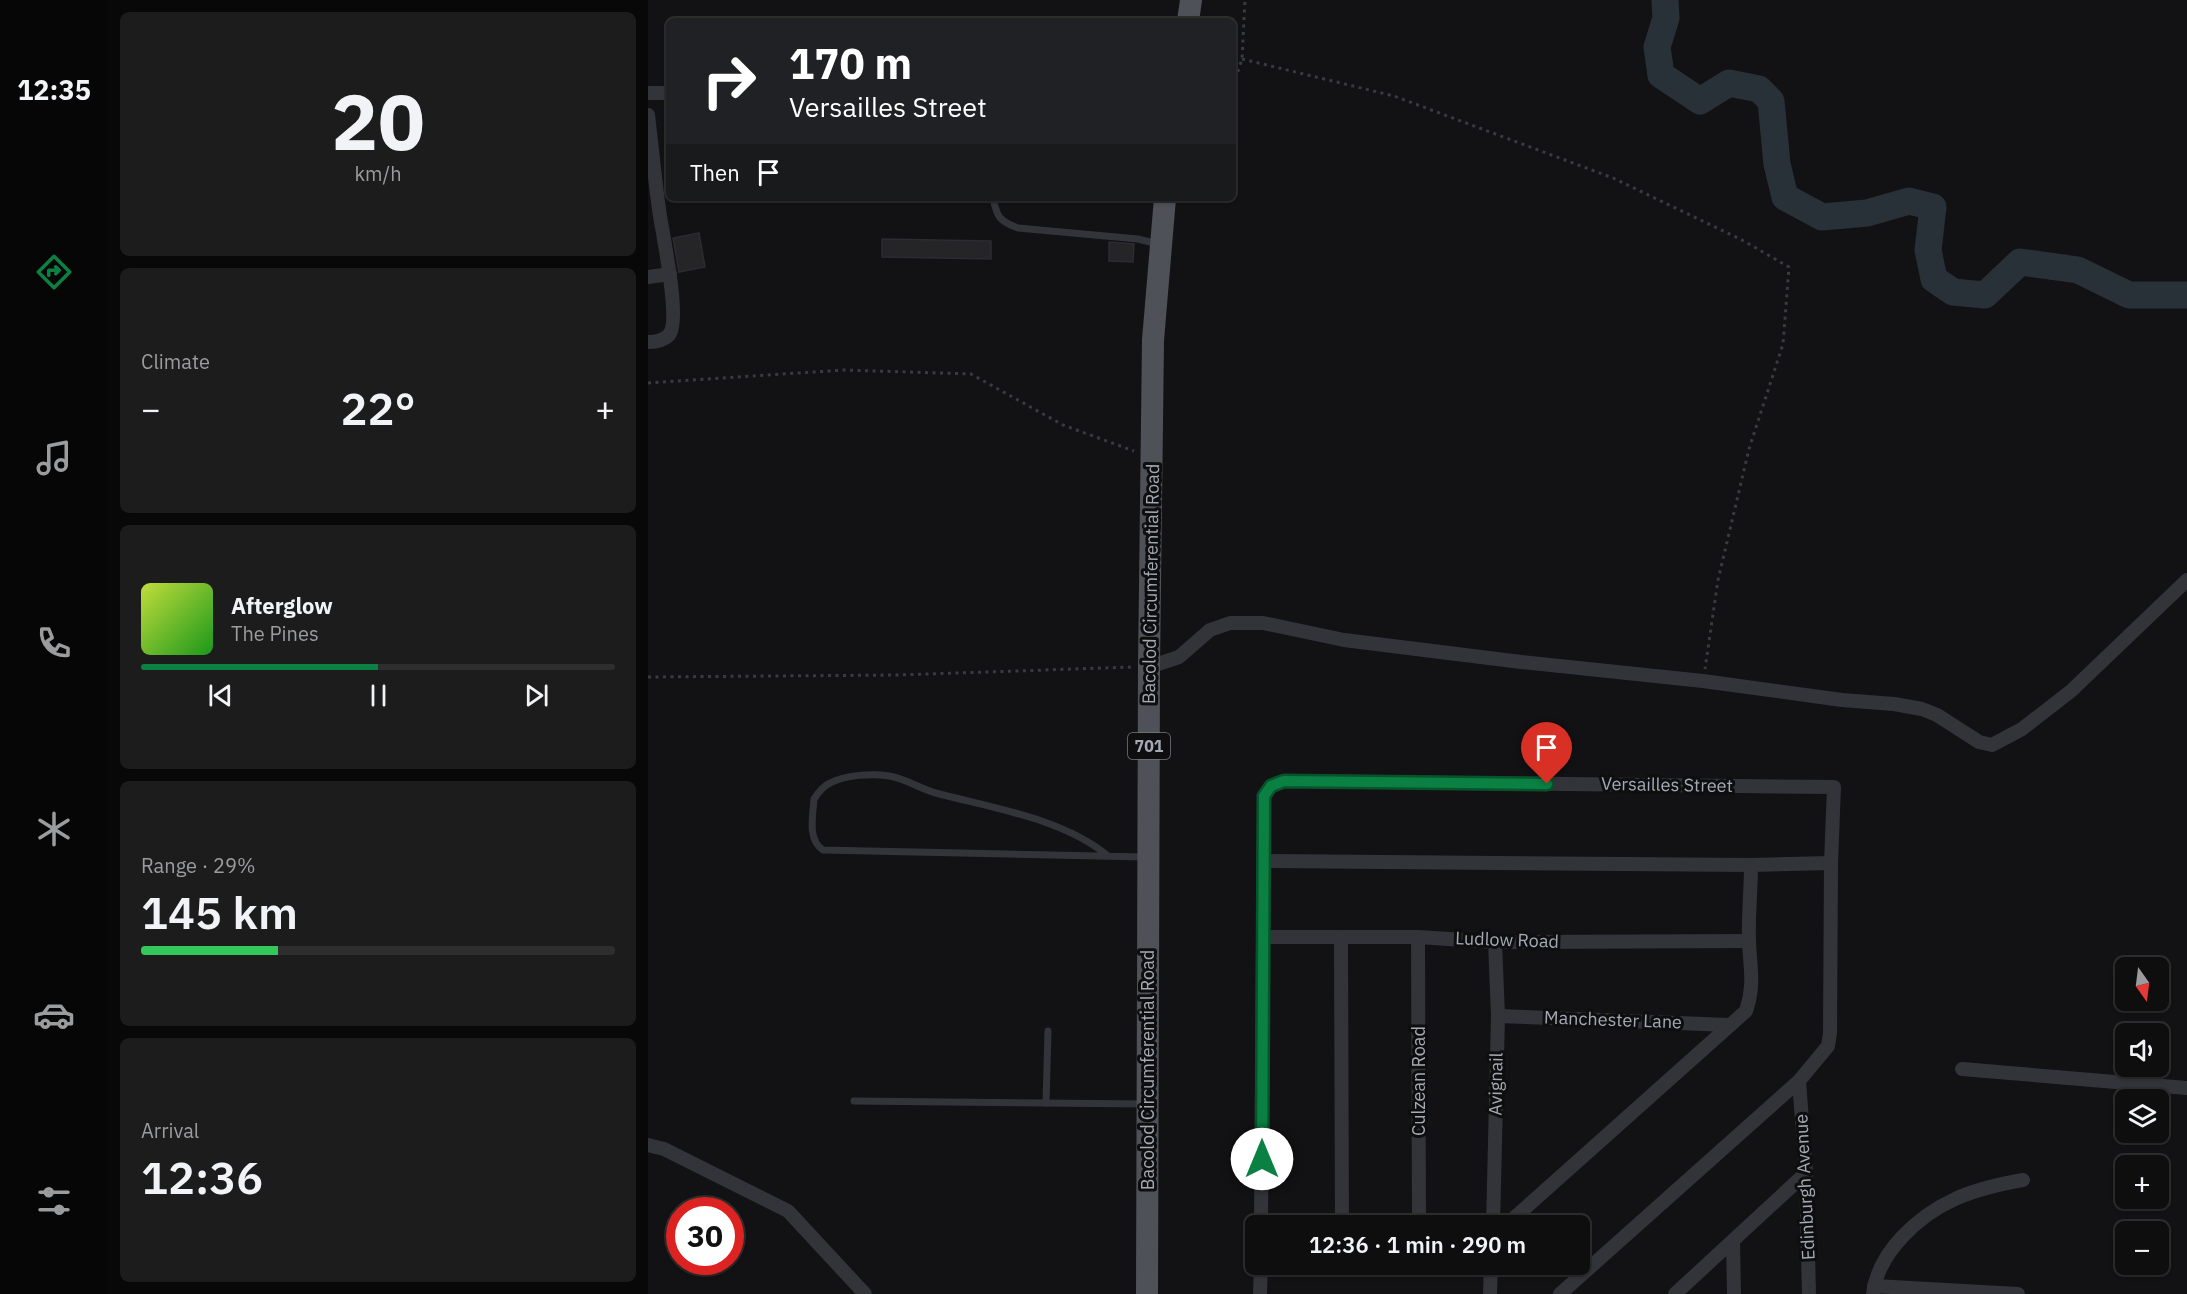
<!DOCTYPE html>
<meta charset="utf-8">
<style>
:root{--surface:#0e0e0f;--page:#1c1c1d;--text:#f1f3f6;--muted:#9b9c9e;--line:#2e2e2f;--accent:#0b8043}
body{margin:0;font-family:"IBM Plex Sans",sans-serif;background:var(--page);color:var(--text);height:100vh;display:flex;flex-direction:column;font-size:22px;white-space:nowrap}
*{box-sizing:border-box;margin:0}
p{font-size:20px;color:var(--muted)}
.icon{flex:none;width:33px;height:33px;fill:none;stroke:currentColor;stroke-width:2;stroke-linecap:round;stroke-linejoin:round}
.map{position:relative;flex:1;overflow:hidden}
.panel{display:flex;flex-direction:column;gap:12px;padding:12px;background:#080808;width:540px}
.panel>*{flex:none}
.guide{position:absolute;left:18px;top:18px;width:570px;height:183px;border-radius:9px;box-shadow:0 2px 4px #0004,0 0 0 2px var(--line);background:#202124;color:#fff;overflow:hidden}
.needle{width:39px;rotate:166deg}
.controls{position:absolute;left:1467px;top:957px;display:grid;gap:12px}
.controls a{display:grid;place-items:center;width:54px;height:54px;border-radius:9px;background:var(--surface);box-shadow:0 2px 4px #0004,0 0 0 2px var(--line);font-size:30px}
.speed{position:absolute;left:18px;top:1197px;display:flex;gap:12px;font-size:30px;font-weight:700;text-align:center}
.speed>*{display:grid;place-content:center;width:78px;height:78px;border-radius:50%;background:var(--surface);box-shadow:0 2px 4px #0004,0 0 0 2px var(--line);line-height:1}
.speed .limit{border:9px solid #d22;background:#fff;color:#111}
.pin{position:absolute;display:grid;place-items:center;width:51px;height:51px;color:#fff;margin:-62px -26px;border-radius:50% 50% 50% 0;rotate:-45deg;box-shadow:0 0 6px #0007}
.pin .icon{rotate:45deg}
.me{position:absolute;width:66px;margin:-33px;rotate:0deg;stroke-linejoin:round;filter:drop-shadow(0 0 4px #0008)}
.turn{display:flex;align-items:center;gap:21px;height:126px;padding:0 24px;font-size:27px}
.turn .icon{width:78px;height:78px;stroke-width:2.5}
.turn b{display:block;font-size:42px;line-height:51px}
.then{display:flex;align-items:center;height:57px;padding:0 24px;background:#0003;gap:12px;font-size:22px}
.big{font-size:45px;font-weight:600;line-height:1.1}
.panel .tile{flex:1;display:flex;flex-direction:column;justify-content:center;gap:9px;min-width:0;padding:0 21px;border-radius:9px;background:var(--page)}
.panel .dial{align-items:center;gap:0}
.dial b{font-size:78px;line-height:1}
.song{display:flex;align-items:center;gap:18px}
.cover{width:72px;height:72px;border-radius:9px;background:linear-gradient(135deg,hsl(70 70% 55%),hsl(120 70% 35%))}
.played{height:6px;border-radius:3px;background:linear-gradient(90deg,var(--accent) 50%,var(--line) 50%)}
.keys{display:flex;justify-content:space-around;direction:ltr}
.heat{display:flex;justify-content:space-between;align-items:center;font-size:33px;direction:ltr}
.charge{height:9px;border-radius:4px;background:linear-gradient(90deg,#34c759 29%,var(--line) 0)}
.trip{position:absolute;left:597px;top:1215px;width:345px;height:60px;border-radius:9px;background:var(--surface);box-shadow:0 2px 4px #0004,0 0 0 2px var(--line);font-weight:600;line-height:60px;text-align:center}
main{display:flex;flex:1;min-height:0}
.tabs{display:flex;flex-direction:column;width:108px;justify-content:space-around;align-items:center;background:#060606;color:var(--muted)}
.tabs .icon{width:42px;height:42px}
.tabs .on{color:var(--accent)}
.tabs b{font-size:27px;color:var(--text)}
.map>svg:first-child{display:block}
.lines{fill:none;stroke-linecap:round;stroke-linejoin:round}
.river{stroke:#293138;stroke-width:27}
.building{fill:#252528;stroke:#2c2c30;stroke-width:1.5}
.path{stroke:#393b40;stroke-width:3;stroke-dasharray:3 4.5;stroke-linecap:butt}
.service{stroke:#333439;stroke-width:7}
.minor{stroke:#333439;stroke-width:14}
.primary{stroke:#4f5158;stroke-width:22}
.route-casing{stroke:#07532c;stroke-width:15}
.route{stroke:#0b8043;stroke-width:10}
.labels{text-anchor:middle;stroke-width:6;stroke-linejoin:round;paint-order:stroke}
.shield{fill:#0e0e0f;stroke:#777a83;stroke-width:1.5}
.shield-label{font-size:16px;font-weight:bold;fill:#a4a9b5}
.street-label{font-size:18px;fill:#a4a9b5;stroke:#0e0e0f}
</style>
<main>
<nav class="tabs">
<b>12:35</b>
<svg class="icon on" aria-label="directions" viewBox="0 0 24 24"><path d="M12 3l9 9-9 9-9-9zM9 14v-3h6M13 9l2 2-2 2"/></svg>
<svg class="icon" aria-label="music" viewBox="0 0 24 24"><path d="M9 18V5l10-2v13"/><circle cx="6" cy="18" r="3"/><circle cx="16" cy="16" r="3"/></svg>
<svg class="icon" aria-label="phone" viewBox="0 0 24 24"><path d="M5 4h4l2 5-3 2q2 4 5 5l2-3 5 2v4C11 20 4 13 5 4z"/></svg>
<svg class="icon" aria-label="climate" viewBox="0 0 24 24"><path d="M12 3v18M4 7l16 10M4 17L20 7"/></svg>
<svg class="icon" aria-label="car" viewBox="0 0 24 24"><path d="M5 17H2v-5l4-1 3-4h7l3 4 3 1v5h-3M9 17h6M6 11h13"/><circle cx="7" cy="17" r="2"/><circle cx="17" cy="17" r="2"/></svg>
<svg class="icon" aria-label="filters" viewBox="0 0 24 24"><path d="M4 7h16M4 17h16"/><circle cx="9" cy="7" r="2"/><circle cx="15" cy="17" r="2"/></svg>
</nav>
<section class="panel">
<div class="tile dial"><b>20</b><p>km/h</p></div>
<div class="tile"><p>Climate</p>
<div class="heat"><a>−</a><b class="big">22°</b><a>+</a></div>
</div>
<div class="tile">
<div class="song"><i class="cover"></i><div><b>Afterglow</b><p>The Pines</p></div></div>
<div class="played"></div>
<div class="keys"><svg class="icon" aria-label="previous" viewBox="0 0 24 24"><path d="M18 5L8 12l10 7zM5 5v14"/></svg><svg class="icon" aria-label="pause" viewBox="0 0 24 24"><path d="M8 5v14M16 5v14"/></svg><svg class="icon" aria-label="next" viewBox="0 0 24 24"><path d="M6 5l10 7-10 7zM19 5v14"/></svg></div>
</div>
<div class="tile"><p>Range · 29%</p><b class="big">145 km</b><div class="charge"></div></div>
<div class="tile"><p>Arrival</p><b class="big">12:36</b></div>
</section>
<div class="map">
<svg width="1539" height="1294" viewBox="0 0 1539 1294">
<rect width="100%" height="100%" fill="#121214"/>
<g class="lines">
<polyline class="river" points="1017,0 1018,18 1009,47 1013,75 1052,101 1081,83 1111,89 1123,101 1129,164 1137,197 1174,217 1219,213 1261,201 1285,207 1280,250 1286,279 1305,292 1337,295 1372,262 1430,270 1481,295 1539,295"/>
</g>
<g class="building">
<polygon points="51,233 57,267 31,272 25,238"/>
<polygon points="234,239 343,241 343,259 234,257"/>
<polygon points="461,242 486,244 485,262 461,261"/>
</g>
<g class="lines">
<g class="path">
<polyline points="594,59 746,96 965,178 1094,240 1141,267 1135,344 1101,449 1070,580 1057,669"/>
<polyline points="585,86 594,59 597,0"/>
<polyline points="0,383 196,370 323,374 415,425 486,451"/>
<polyline points="0,677 251,675 484,667"/>
</g>
<g class="service">
<path d="M345,198C349,217 351,221 370,228L490,239L510,244"/>
<path d="M459,855C413,818 344,808 288,793C272,789 257,778 241,776C224,773 197,775 182,783C175,786 170,793 166,799C165,815 159,840 175,850L496,857"/>
<polyline points="206,1101 497,1104"/>
<polyline points="398,1103 400,1031"/>
</g>
<g class="minor">
<polyline points="0,93 21,93"/>
<path d="M0,115C4,148 7,182 12,216C15,236 33,321 21,335C16,340 7,342 0,342"/>
<polyline points="0,277 22,274"/>
<polyline points="501,667 531,657 562,630 582,623 615,623 696,640 873,662 1055,681 1194,700 1246,704 1274,709 1289,715 1331,742 1344,745 1374,729 1423,691 1539,580"/>
<polyline points="616,861 1103,865 1183,863"/>
<polyline points="616,937 770,937 847,942 1101,941"/>
<polyline points="693,937 694,1226"/>
<polyline points="770,937 771,1226"/>
<polyline points="850,1016 1081,1025"/>
<polyline points="1314,1069 1539,1088"/>
<polyline points="1151,1081 1158,1173 1161,1294"/>
<polyline points="0,1145 16,1149 140,1211 217,1294"/>
<polyline points="613,1226 616,796 623,786 636,781 1186,787 1183,863 1182,1033 1180,1046 1151,1081 912,1294"/>
<polyline points="845,1226 850,1016 847,942"/>
<path d="M857,1226L1098,1011C1107,985 1102,968 1101,941C1100,916 1103,891 1103,865"/>
<polyline points="1085,1241 1086,1294"/>
<polyline points="1226,1286 1370,1294"/>
<polyline points="612,1294 613,1264"/>
<polyline points="842,1294 843,1264"/>
<polyline points="1027,1294 1158,1173"/>
<path d="M1225,1294C1230,1252 1270,1216 1307,1199C1329,1189 1352,1184 1375,1180"/>
</g>
<g class="primary">
<polyline points="540,21 543,0"/>
<polyline points="499,1294 501,667 505,340 517,198"/>
</g>
</g>
<g class="lines">
<g class="route-casing">
<polyline id="route" points="614,1159 616,796 623,786 636,781 899,784"/>
</g>
<use href="#route" class="route"/>
</g>
<g class="labels">
<rect class="shield" x="480" y="733" width="42" height="26" rx="4.5"/>
<g class="shield-label">
<text x="501" y="752">701</text>
</g>
<g class="street-label">
<text transform="translate(503 584) rotate(-89)" y="6">Bacolod Circumferential Road</text>
<text transform="translate(1019 785) rotate(1)" y="6">Versailles Street</text>
<text transform="translate(859 940) rotate(2)" y="6">Ludlow Road</text>
<text transform="translate(965 1020) rotate(2)" y="6">Manchester Lane</text>
<text transform="translate(500 1070) rotate(-90)" y="6">Bacolod Circumferential Road</text>
<text transform="translate(771 1081) rotate(-90)" y="6">Culzean Road</text>
<text transform="translate(848 1084) rotate(-89)" y="6">Avignail</text>
<text transform="translate(1157 1187) rotate(-93)" y="6">Edinburgh Avenue</text>
</g>
</g>
</svg>
<div class="controls">
<a><svg class="needle" viewBox="-14 -14 28 28"><path d="M0-13l5 13h-10z" fill="#e53935"/><path d="M0 13l5-13h-10z" fill="#9b9c9e"/></svg></a>
<a><svg class="icon" aria-label="sound" viewBox="0 0 24 24"><path d="M4 9h4l5-4v14l-5-4H4zM17 9q2 3 0 6"/></svg></a>
<a><svg class="icon" aria-label="layers" viewBox="0 0 24 24"><path d="M12 4l9 5-9 5-9-5zM3 14l9 5 9-5"/></svg></a>
<a>+</a>
<a>−</a>
</div>
<div class="speed"><div class="limit">30</div></div>
<div class="pin" style="left:899px;top:784px;background:#d93025"><svg class="icon" aria-label="arrive" viewBox="0 0 24 24"><path d="M6 21V4h12l-3 4 3 4H6"/></svg></div>
<svg class="me" style="left:614px;top:1159px" viewBox="-20 -20 40 40"><circle r="19" fill="#fff"/><path d="M0-13L10 11 0 6-10 11z" fill="#0b8043"/></svg>
<div class="trip">12:36 · 1 min · 290 m</div>
<div class="guide">
<div class="turn"><svg class="icon" aria-label="right" viewBox="0 0 24 24"><path d="M7 20v-9h11M14 6l5 5-5 5"/></svg><div><b>170 m</b>Versailles Street</div></div>
<div class="then">Then<svg class="icon" aria-label="arrive" viewBox="0 0 24 24"><path d="M6 21V4h12l-3 4 3 4H6"/></svg></div>
</div>
</div>
</main>
